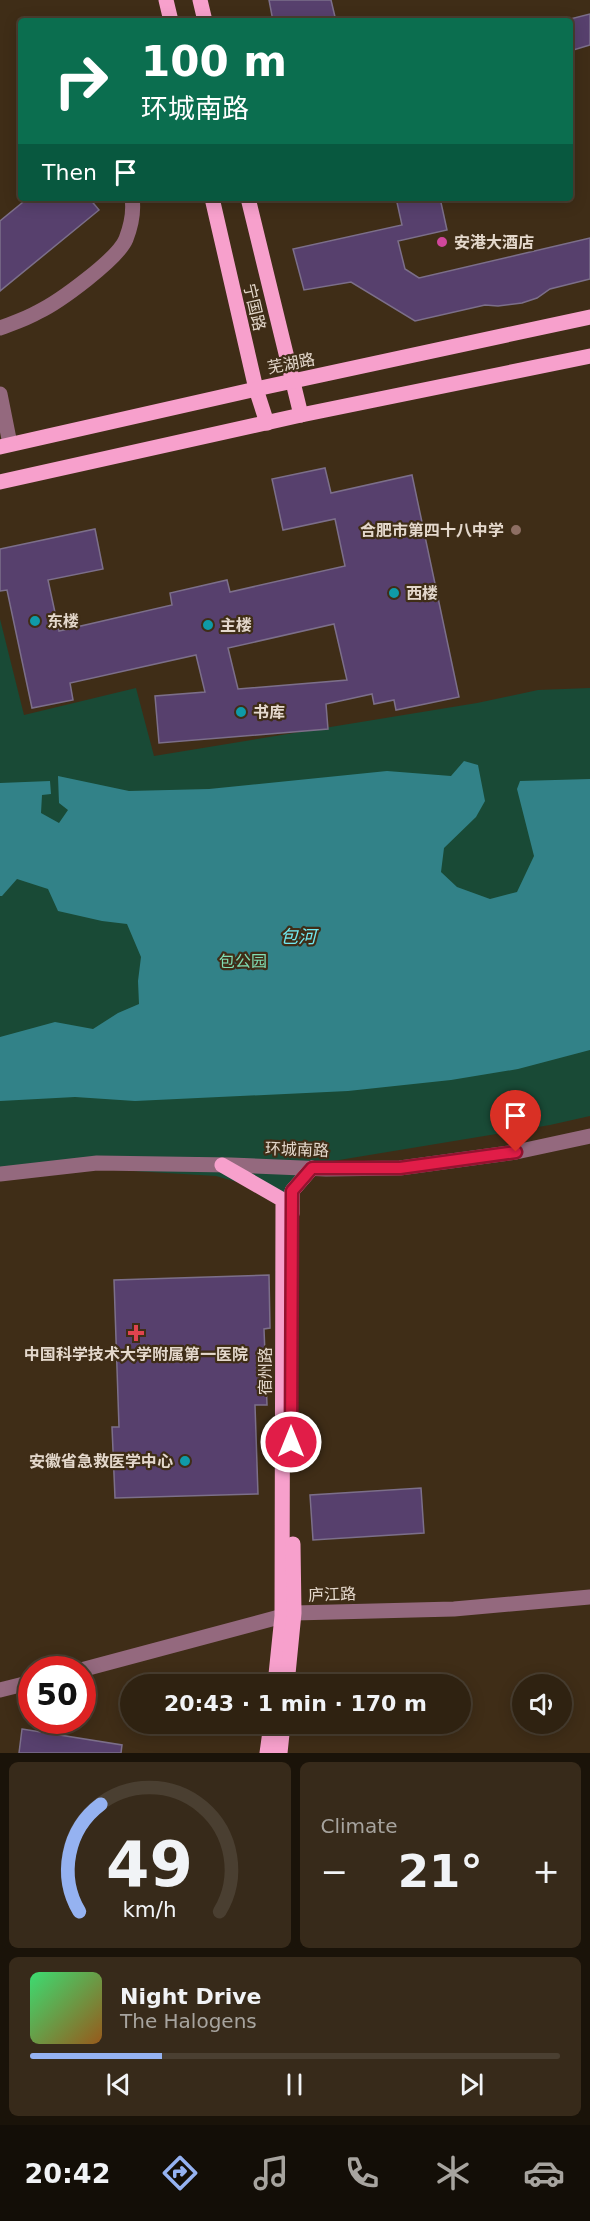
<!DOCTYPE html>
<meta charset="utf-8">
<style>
:root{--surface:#2f2211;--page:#372a1a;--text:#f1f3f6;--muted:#a7a49f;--line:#4a3f31;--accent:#95b2f1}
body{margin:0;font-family:"DejaVu Sans","Noto Sans SC",sans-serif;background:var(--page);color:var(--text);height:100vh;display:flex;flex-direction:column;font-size:22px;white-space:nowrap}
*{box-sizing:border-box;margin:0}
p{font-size:20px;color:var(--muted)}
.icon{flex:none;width:33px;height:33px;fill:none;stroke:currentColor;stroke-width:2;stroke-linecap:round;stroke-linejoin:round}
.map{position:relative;height:1753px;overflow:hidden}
.sheet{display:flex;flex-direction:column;gap:9px;padding:9px;background:#1a1309;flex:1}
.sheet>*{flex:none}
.hud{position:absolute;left:18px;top:18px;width:555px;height:183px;border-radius:6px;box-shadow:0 3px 15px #0003,0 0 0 2px var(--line);background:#0b6e4f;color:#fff;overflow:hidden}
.buttons{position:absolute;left:512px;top:1674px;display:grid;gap:12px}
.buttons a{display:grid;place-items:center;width:60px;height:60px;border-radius:50%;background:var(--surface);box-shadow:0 3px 15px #0003,0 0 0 2px var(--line);font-size:30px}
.speed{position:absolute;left:18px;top:1656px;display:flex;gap:12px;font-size:30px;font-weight:700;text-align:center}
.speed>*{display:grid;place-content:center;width:78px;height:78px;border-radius:50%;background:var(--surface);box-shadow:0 3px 15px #0003,0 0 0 2px var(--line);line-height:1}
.speed .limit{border:9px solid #d22;background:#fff;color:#111}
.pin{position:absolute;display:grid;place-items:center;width:51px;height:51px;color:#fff;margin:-62px -26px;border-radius:50% 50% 50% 0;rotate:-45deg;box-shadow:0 0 6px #0007}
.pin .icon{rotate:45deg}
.me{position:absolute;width:66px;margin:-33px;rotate:0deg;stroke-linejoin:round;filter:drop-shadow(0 0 4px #0008)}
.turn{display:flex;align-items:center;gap:21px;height:126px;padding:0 24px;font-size:27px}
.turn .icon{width:78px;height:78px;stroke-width:2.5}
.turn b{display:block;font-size:42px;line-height:51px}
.then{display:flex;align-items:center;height:57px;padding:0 24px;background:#0003;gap:12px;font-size:22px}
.big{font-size:45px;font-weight:800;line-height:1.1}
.sheet .card{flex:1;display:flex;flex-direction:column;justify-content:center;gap:9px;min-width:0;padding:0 21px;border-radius:9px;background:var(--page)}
.sheet .dial{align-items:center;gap:0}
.dial svg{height:156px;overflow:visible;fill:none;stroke:var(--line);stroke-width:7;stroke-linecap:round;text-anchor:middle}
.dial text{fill:var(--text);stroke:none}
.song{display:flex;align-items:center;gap:18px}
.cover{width:72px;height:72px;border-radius:9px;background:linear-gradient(135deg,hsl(140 70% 55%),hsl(30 70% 35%))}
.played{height:6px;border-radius:3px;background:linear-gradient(90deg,var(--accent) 25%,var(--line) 25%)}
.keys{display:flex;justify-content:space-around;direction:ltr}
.heat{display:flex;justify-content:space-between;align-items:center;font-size:33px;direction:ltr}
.sheet .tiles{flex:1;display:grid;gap:9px;grid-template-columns:1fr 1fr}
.card:last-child{grid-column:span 2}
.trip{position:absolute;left:120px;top:1674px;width:351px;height:60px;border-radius:30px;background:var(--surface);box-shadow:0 3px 15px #0003,0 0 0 2px var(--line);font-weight:800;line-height:60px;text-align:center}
.tab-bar{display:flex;height:96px;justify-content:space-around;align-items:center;background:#130e07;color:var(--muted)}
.tab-bar .icon{width:42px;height:42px}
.tab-bar .on{color:var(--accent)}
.tab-bar b{font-size:27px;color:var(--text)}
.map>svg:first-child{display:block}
.green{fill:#194a36}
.water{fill:#328288}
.building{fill:#57406d;stroke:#7c6f8a;stroke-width:1.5;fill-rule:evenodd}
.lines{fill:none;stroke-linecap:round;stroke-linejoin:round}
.minor{stroke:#94697e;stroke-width:15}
.major{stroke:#f7a0cc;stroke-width:15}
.route-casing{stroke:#92132f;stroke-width:15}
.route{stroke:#e11d48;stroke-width:10}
.hotel-dot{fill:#d1479c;stroke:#3f2d17;stroke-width:2}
.education-dot{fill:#8d6e63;stroke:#3f2d17;stroke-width:2}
.culture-dot{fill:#0f9aa8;stroke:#3f2d17;stroke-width:2}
.health-dot{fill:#e0444e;stroke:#3f2d17;stroke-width:2}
.labels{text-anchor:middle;stroke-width:4.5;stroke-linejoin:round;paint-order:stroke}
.poi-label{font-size:16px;font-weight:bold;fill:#e4d8cc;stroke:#3f2d17;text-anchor:start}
.street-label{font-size:16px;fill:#e4d8cc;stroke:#3f2d17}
.park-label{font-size:16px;fill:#82deb4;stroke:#3f2d17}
.water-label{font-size:18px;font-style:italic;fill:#72e9f1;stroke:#3f2d17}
</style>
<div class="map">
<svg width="590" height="1753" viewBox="0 0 590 1753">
<rect width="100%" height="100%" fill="#3f2d17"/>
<polygon class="green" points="0,619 24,715 136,688 154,756 477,703 538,690 590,688 590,1116 550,1125 321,1163 282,1195 216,1176 84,1168 0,1173"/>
<polygon class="water" points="464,761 478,765 485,801 476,817 444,848 441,872 457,887 490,899 517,892 534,856 517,789 520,781 590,779 590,1050 518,1069 451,1080 348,1091 135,1101 75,1097 0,1101 0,1037 55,1022 93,1029 118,1013 139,1004 138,981 141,957 127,924 102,921 58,911 48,889 17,879 2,896 0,896 0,783 50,781 51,794 42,795 41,813 59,823 68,810 59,803 58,776 129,791 209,789 387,771 451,776"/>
<g class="building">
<polygon points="269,0 331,0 336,21 273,21"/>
<polygon points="590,14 590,45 570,51 570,19"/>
<polygon points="28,198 89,198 99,210 0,291 0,221"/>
<polygon points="396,198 440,198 447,230 398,241 405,269 419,278 590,238 590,279 550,289 537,298 522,303 498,306 485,305 415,321 351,282 304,290 293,249 402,225"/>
<path d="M325,468L331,493L412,475L459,697L396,710L394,700L374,704L372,694L326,704L328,729L159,743L155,696L205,692L196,655L70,683L73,700L32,708L7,590L0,591V549L95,529L103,569L48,580L59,631L172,605L170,593L227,580L230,592L345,566L335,519L283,530L272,479ZM334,624L347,680L238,689L228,648Z"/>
<polygon points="269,1275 270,1328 264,1329 267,1405 255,1405 258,1494 115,1498 112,1427 119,1427 114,1280"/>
<polygon points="421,1488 424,1533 313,1540 310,1495"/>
<polygon points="22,1729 122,1745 121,1753 19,1753"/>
</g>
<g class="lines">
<g class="minor">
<path d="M0,328C13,323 26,319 38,312C59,302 118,259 126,239C131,226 134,211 132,198"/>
<polyline points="0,394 10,444"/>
<polyline points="0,1174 97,1163 231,1165 326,1169 400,1168 516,1152 590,1136"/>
<polyline points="81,1670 294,1613 454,1609 590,1597"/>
<polyline points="0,1690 32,1682"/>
</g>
<g class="major">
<polyline points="166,0 171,21"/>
<polyline points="200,0 205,21"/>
<polyline points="212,198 256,389 267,423"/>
<polyline points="248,198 301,415"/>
<polyline points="0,447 256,389 590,317"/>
<polyline points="0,482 301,415 590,356"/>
<polyline points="222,1165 283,1200 282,1616 275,1684"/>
<polyline points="292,1214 292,1191 312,1168"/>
<polyline points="287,1684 294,1613 293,1544"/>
<polyline points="267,1753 271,1724"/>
<polyline points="280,1753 283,1724"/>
</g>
</g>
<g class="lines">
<g class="route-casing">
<polyline id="route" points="291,1442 292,1191 312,1168 400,1168 516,1152"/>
</g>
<use href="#route" class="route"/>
</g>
<circle class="hotel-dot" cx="442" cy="242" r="6"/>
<circle class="education-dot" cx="516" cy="530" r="6"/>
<g class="culture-dot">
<circle cx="394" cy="593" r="6"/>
<circle cx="35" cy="621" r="6"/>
<circle cx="208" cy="625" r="6"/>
<circle cx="241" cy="712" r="6"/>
<circle cx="185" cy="1461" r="6"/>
</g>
<path class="health-dot" d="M133 1324h6v6h6v6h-6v6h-6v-6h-6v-6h6z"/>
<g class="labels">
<g class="poi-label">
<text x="454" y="248">安港大酒店</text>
<text x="504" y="536" text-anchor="end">合肥市第四十八中学</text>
<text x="406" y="599">西楼</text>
<text x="47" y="627">东楼</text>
<text x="220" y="631">主楼</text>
<text x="253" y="718">书库</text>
<text x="136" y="1360" text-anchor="middle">中国科学技术大学附属第一医院</text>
<text x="173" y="1467" text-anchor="end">安徽省急救医学中心</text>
</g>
<g class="street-label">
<text transform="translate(255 307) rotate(77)" y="6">宁国路</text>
<text transform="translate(291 363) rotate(-11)" y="6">芜湖路</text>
<text transform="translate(297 1149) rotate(2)" y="6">环城南路</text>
<text transform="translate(265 1371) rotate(-90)" y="6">宿州路</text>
<text transform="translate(332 1594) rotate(-2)" y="6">庐江路</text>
</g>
<g class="park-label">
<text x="243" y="967">包公园</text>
</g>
<g class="water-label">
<text x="298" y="943">包河</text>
</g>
</g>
</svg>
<div class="buttons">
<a><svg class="icon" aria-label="sound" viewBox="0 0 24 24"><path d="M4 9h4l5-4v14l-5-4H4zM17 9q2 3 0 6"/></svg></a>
</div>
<div class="speed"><div class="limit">50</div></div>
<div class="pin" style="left:516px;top:1152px;background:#d93025"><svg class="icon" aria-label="arrive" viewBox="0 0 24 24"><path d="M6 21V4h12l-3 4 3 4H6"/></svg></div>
<svg class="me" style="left:291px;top:1442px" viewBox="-20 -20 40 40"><circle r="17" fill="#e11d48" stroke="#fff" stroke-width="3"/><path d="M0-11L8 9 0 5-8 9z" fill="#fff"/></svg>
<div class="trip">20:43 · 1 min · 170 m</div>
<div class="hud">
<div class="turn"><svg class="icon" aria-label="right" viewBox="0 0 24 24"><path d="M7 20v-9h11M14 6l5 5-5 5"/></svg><div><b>100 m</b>环城南路</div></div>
<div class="then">Then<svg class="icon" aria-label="arrive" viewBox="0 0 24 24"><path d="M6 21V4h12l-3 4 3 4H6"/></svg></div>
</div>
</div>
<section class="sheet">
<div class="tiles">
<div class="card dial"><svg viewBox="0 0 100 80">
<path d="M14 69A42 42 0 1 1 86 69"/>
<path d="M14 69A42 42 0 0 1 25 14" stroke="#95b2f1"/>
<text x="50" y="56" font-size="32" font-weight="700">49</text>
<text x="50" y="72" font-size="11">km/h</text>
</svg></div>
<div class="card"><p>Climate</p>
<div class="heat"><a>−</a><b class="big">21°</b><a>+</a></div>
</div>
<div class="card">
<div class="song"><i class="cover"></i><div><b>Night Drive</b><p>The Halogens</p></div></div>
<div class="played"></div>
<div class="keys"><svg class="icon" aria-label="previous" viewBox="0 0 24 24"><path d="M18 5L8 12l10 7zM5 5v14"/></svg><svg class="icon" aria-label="pause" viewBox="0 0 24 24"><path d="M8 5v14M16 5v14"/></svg><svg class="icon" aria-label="next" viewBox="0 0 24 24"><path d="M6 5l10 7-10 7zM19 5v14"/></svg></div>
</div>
</div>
</section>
<nav class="tab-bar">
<b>20:42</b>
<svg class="icon on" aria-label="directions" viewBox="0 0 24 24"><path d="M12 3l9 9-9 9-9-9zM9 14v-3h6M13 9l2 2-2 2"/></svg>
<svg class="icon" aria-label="music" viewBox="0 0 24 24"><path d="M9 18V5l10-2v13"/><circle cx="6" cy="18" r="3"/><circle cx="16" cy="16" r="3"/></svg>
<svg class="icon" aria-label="phone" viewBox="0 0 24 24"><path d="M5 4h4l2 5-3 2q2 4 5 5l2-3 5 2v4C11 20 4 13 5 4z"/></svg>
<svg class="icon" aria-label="climate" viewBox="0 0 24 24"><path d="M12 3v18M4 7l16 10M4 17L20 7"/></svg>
<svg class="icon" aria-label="car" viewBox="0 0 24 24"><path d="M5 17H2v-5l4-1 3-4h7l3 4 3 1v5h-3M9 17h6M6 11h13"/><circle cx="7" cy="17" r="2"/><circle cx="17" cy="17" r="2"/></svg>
</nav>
